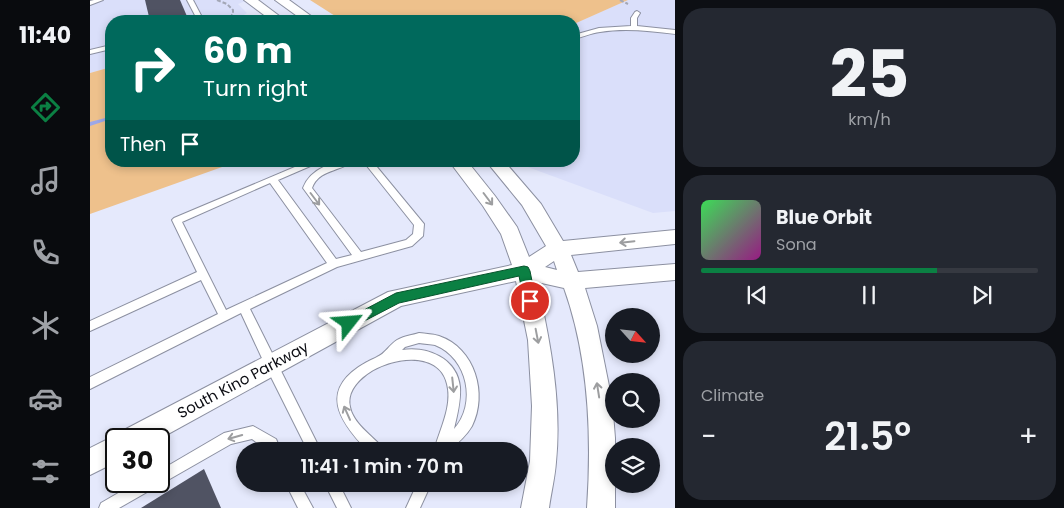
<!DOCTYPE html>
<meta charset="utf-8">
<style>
:root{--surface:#171b24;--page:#242831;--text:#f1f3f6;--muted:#9ea1a6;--line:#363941;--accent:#0b8043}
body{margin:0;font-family:Poppins,sans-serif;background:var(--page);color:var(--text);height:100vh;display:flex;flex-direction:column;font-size:19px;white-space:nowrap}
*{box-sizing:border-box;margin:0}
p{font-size:16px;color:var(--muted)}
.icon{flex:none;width:28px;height:28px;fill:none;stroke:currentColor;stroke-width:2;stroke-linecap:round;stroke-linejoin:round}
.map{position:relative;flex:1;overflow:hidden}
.drawer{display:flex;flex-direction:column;gap:8px;padding:8px;background:#0d0f14;width:389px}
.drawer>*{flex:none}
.top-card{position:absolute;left:15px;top:15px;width:475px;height:152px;border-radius:20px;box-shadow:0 2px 8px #0003;background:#00695c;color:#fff;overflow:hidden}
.needle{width:32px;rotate:117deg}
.controls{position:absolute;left:515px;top:308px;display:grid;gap:10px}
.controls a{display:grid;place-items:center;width:55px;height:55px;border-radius:50%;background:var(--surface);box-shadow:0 2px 8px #0003;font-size:25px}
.speed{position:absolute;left:15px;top:428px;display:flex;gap:10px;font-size:25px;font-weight:700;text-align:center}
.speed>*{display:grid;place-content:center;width:65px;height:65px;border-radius:50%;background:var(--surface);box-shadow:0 2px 8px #0003;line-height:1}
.speed .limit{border:2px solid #111;border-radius:8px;background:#fff;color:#111}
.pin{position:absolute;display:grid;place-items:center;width:42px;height:42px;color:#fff;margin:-21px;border:2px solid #fff;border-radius:50%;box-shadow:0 1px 5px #0007}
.me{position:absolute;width:55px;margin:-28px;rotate:62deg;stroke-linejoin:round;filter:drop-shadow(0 0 4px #0008)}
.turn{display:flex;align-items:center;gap:18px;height:105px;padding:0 15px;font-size:22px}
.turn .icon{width:65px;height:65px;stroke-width:2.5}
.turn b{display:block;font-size:35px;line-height:42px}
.then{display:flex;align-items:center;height:48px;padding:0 15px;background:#0003;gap:10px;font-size:19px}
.big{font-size:38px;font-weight:600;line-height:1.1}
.drawer .card{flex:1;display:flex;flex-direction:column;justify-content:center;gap:8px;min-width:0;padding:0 18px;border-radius:20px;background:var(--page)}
.drawer .dial{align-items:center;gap:0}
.dial b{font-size:65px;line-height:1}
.song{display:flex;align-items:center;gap:15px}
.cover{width:60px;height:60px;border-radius:8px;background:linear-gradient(135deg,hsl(130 70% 55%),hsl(310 70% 35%))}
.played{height:5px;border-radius:2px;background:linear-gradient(90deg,var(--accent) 70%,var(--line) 70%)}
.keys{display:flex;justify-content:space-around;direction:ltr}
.heat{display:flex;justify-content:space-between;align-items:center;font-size:28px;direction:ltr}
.trip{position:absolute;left:146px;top:442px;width:292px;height:50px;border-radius:25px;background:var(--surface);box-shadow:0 2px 8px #0003;font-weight:600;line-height:50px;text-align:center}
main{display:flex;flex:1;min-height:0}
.menu{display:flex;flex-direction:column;width:90px;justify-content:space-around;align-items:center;background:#090b0e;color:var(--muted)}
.menu .icon{width:35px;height:35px}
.menu .current{color:var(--accent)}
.menu b{font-size:22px;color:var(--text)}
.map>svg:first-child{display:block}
.built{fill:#dadffa}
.green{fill:#eec18c}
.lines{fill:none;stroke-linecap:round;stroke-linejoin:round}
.stream{fill:#9ca7e8;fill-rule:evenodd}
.building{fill:#505363}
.lane-casing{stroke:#8c90a1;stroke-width:2}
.street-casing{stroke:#8c90a1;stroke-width:2}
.path{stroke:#a3a7b6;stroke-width:2;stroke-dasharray:4 2;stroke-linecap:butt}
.lane{fill:#fff;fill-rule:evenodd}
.street{fill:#fff;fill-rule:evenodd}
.oneway{stroke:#9d9ea0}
.route{fill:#0b8043;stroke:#07532c}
.labels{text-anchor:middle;stroke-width:5;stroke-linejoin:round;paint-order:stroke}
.street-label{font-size:15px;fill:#0b0c12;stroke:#fff}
</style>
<main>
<nav class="menu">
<b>11:40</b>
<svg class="icon current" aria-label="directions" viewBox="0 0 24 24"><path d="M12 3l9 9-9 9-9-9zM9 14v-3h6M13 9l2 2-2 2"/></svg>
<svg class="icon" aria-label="music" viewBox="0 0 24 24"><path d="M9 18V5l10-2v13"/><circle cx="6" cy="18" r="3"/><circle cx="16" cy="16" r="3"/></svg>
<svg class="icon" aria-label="phone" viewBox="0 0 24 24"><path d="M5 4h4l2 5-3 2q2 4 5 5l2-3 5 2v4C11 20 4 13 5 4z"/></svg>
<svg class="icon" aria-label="climate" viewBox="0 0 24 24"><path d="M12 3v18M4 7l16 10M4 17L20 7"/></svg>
<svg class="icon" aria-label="car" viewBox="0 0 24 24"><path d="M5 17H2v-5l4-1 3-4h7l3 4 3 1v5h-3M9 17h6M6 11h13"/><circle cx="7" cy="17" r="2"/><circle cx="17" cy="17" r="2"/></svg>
<svg class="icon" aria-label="filters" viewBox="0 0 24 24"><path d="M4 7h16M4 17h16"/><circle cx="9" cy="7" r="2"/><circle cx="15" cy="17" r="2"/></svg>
</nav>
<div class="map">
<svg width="586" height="508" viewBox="0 0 586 508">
<rect width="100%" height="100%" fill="#e5e9fc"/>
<g class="built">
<polygon points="0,0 158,0 148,4 157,13 143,21 21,21 21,67 0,73"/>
<polygon points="538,0 585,0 585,211 563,213 435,166 429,161 484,161 484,24"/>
</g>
<g class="green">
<polygon points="220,0 538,0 484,24 484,21 253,21"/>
<polygon points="21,67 21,161 149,161 0,214 0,73"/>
</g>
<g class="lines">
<polygon class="stream" points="19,117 21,117 21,119 0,126 0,122"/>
</g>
<g class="building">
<polygon points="55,0 90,0 99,21 60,21"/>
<polygon points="114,469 131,508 51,508"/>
</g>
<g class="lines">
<g class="lane-casing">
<g id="lane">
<polygon points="4,0 13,0 0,5 0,1"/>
<polygon points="97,0 103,0 114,21 108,21"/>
<path d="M547,11L550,13L547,18V26L586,30V34C560,31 535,28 510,32C501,33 493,37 484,39V35L509,28L541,26V18L545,12Z"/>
<polygon points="21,45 21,49 0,54 0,50"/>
<path d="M219,161H232L188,180L246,259L262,255L213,188C221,168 243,161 263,161C250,172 229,169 222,188L271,252L316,240L323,234L324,225L273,161H282L334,224L333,236L322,246L247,267L160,309L231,451H218L177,369L151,313L0,389V377L128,314L111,280L0,331V321L107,272L82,220L84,218ZM180,183L237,263L136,310L92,222Z"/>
<path d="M329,333C336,334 343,334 349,336C385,348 398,394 382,426C376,436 367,444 358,451H344C349,431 363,406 357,384C346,336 251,368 260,407C263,423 281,435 291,446L293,451H278C248,420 228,389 277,362C280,360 284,359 287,357C295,354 300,344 307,340C314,336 323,335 329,333ZM329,343C334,344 341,344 345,345C378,358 387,404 364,429C367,416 371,401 370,387C367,358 337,346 312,350L315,347Z"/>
<polygon points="163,426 186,439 191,451 178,451 162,439 141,444 29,508 9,508 11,503 49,481 69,481 69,471 134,433"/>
<polygon points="196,484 210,484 223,508 208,508"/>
<polygon points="235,484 249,484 261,508 247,508"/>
<polygon points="327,484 341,484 330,508 316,508"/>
</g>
</g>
<g class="street-casing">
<g id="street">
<polygon points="154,0 168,0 196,21 182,21"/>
<polygon points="185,0 199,0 228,21 214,21"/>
<path d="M359,161H377L405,196L427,227L439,257L456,246L432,205L396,161H414L451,204L473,241L586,230V244L481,255L488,272L586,264V280L495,288L507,326L522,401L525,438V508H497C502,435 499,358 474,288L447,282C460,340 472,402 466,462C465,477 461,493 459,508H431L440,461L442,406L438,340L426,281L311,306L69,439H26V462L0,475V448L26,435L31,437L34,430L298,292L422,265L411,234L393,206ZM464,261L467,270L455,267Z"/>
</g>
</g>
<g class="path">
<polyline points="127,0 137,4 143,10 143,14 136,21"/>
<polyline points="530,0 538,4"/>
</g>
<use href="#lane" class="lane"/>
<use href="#street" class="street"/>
</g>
<defs><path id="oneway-shaft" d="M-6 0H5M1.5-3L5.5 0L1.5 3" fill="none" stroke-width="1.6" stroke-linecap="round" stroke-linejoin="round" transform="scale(1.25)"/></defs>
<g class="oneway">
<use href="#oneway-shaft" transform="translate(225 199) rotate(53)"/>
<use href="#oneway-shaft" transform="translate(398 199) rotate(53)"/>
<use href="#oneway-shaft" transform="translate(537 242) rotate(174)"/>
<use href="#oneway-shaft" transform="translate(447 336) rotate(79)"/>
<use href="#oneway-shaft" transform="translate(363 385) rotate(84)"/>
<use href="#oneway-shaft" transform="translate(508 390) rotate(-99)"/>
<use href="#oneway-shaft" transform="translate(257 413) rotate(-114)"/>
<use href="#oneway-shaft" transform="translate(145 437) rotate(164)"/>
</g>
<polygon class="route" points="434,266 438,267 440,271 446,301 444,305 436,305 434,301 429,276 309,303 259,329 255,327 253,323 255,320 306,293"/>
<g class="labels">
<g class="street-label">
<text transform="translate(153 380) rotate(-28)" y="5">South Kino Parkway</text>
</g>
</g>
</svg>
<div class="controls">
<a><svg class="needle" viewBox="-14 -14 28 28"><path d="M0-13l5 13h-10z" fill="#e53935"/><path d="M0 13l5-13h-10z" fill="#9ea1a6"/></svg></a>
<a><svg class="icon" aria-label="search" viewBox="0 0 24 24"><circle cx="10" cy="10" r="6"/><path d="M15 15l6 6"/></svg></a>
<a><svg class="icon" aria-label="layers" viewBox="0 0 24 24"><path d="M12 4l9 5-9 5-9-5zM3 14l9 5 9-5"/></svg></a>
</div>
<div class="speed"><div class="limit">30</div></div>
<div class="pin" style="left:440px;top:301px;background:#d93025"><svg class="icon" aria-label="arrive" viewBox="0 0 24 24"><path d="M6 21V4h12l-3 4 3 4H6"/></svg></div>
<svg class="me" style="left:259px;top:323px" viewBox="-20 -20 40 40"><path d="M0-17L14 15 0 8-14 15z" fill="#0b8043" stroke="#fff" stroke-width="4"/></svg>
<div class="trip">11:41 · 1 min · 70 m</div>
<div class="top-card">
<div class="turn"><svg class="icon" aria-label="right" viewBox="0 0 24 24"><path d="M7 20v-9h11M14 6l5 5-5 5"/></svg><div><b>60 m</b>Turn right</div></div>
<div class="then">Then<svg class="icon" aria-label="arrive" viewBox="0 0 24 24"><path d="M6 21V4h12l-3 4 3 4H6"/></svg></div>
</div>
</div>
<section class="drawer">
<div class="card dial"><b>25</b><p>km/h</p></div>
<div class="card">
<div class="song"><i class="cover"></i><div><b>Blue Orbit</b><p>Sona</p></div></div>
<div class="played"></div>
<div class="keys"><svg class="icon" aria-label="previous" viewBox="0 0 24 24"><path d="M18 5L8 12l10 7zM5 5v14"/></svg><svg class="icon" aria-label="pause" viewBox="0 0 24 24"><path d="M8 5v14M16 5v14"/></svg><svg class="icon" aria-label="next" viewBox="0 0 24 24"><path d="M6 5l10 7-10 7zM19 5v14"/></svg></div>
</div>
<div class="card"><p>Climate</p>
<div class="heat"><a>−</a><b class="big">21.5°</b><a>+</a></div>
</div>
</section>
</main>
